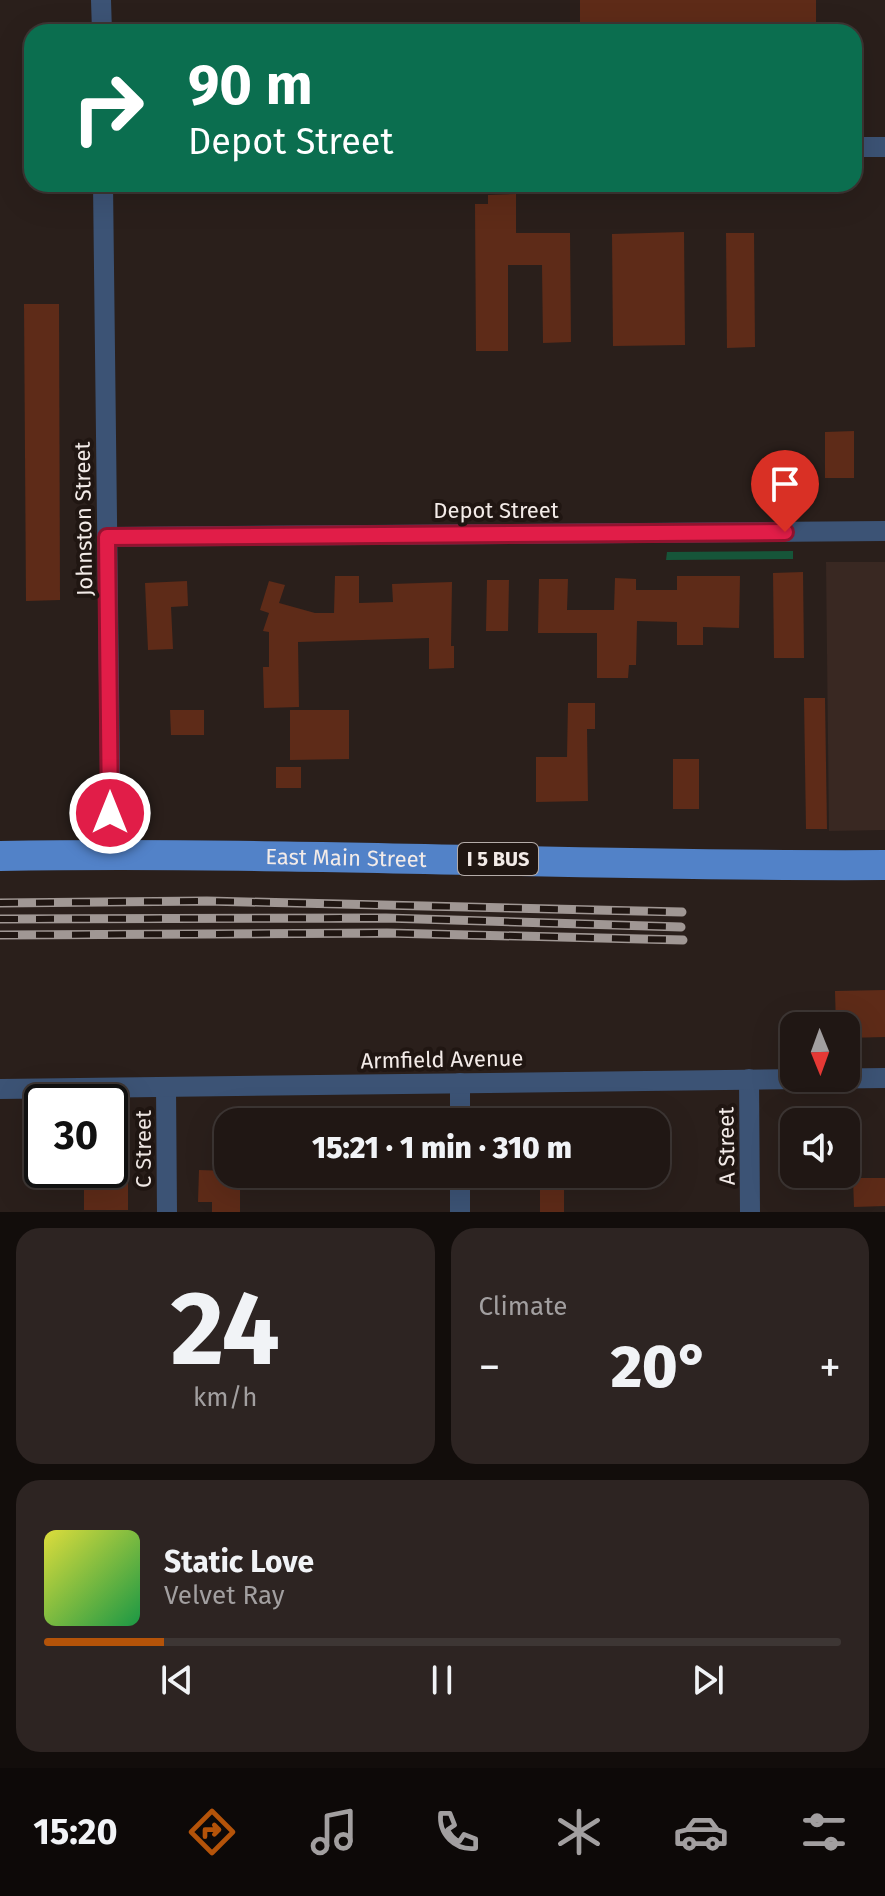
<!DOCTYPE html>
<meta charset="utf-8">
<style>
:root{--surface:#201714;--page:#2d2422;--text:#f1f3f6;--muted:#a29fa0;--line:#3d3634;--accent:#b45309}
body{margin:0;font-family:"Fira Sans",sans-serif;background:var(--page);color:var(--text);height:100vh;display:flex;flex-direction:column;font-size:30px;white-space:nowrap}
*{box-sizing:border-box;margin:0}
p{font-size:26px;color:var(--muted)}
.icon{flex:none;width:44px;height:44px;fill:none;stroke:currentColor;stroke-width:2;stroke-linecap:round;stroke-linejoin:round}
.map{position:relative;height:1212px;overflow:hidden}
.side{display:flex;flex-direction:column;gap:16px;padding:16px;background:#120d0b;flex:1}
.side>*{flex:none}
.banner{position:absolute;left:24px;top:24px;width:838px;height:168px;border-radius:24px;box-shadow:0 8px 32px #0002,0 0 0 2px var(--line);background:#0b6e4f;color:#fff;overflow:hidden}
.needle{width:52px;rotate:179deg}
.buttons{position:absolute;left:780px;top:1012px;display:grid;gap:16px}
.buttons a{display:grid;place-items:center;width:80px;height:80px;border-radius:16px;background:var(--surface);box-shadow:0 8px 32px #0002,0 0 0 2px var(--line);font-size:40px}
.speed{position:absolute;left:24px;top:1084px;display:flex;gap:16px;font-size:40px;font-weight:700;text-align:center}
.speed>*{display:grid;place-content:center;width:104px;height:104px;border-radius:50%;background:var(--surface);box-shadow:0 8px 32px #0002,0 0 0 2px var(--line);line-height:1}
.speed .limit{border:4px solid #111;border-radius:12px;background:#fff;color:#111}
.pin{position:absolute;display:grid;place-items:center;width:68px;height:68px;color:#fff;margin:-82px -34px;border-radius:50% 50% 50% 0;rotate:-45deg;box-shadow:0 0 8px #0007}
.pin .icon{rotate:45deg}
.me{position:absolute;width:88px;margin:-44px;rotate:0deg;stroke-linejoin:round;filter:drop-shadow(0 0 6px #0008)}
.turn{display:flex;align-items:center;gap:28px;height:168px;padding:0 32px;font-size:36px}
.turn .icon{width:104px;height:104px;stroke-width:2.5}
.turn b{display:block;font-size:56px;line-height:68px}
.big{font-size:60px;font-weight:800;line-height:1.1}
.side .tile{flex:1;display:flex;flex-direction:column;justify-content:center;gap:12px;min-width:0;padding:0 28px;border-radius:24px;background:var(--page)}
.side .dial{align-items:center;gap:0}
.dial b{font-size:104px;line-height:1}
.song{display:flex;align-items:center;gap:24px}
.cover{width:96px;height:96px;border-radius:12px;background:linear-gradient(135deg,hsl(60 70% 55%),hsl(140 70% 35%))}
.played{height:8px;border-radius:4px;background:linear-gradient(90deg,var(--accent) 15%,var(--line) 15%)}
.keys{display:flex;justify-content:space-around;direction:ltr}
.heat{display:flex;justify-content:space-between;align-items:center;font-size:44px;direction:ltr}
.side .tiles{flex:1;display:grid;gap:16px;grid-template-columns:1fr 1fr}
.tile:last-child{grid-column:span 2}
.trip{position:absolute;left:214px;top:1108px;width:456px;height:80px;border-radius:24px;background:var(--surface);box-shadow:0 8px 32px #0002,0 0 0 2px var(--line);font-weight:800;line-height:80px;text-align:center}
.tabs{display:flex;height:128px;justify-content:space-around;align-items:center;background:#0d0908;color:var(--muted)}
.tabs .icon{width:56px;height:56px}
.tabs .on{color:var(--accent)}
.tabs b{font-size:36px;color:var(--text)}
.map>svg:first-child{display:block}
.built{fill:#392822}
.green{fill:#165539}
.building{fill:#5e2b18}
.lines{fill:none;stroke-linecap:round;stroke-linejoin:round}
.minor{stroke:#3c5375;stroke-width:20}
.primary{stroke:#5282c8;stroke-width:30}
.rail-casing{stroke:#a09794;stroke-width:9}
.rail{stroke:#201612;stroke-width:6;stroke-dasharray:18;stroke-linecap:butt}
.route-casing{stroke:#92132f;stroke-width:20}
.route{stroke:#e11d48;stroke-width:14}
.labels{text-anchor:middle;stroke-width:8;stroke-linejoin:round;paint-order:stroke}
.shield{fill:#201612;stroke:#b4aba8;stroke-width:2}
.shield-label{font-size:20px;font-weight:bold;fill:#f3ebe8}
.street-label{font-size:22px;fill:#f3ebe8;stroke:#201612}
</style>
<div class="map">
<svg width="885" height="1212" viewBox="0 0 885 1212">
<rect width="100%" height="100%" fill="#2a1f1b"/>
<polygon class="built" points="826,562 885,562 885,830 829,831"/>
<polygon class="green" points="793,551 793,559 666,560 667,552"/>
<g class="building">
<rect x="580" y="0" width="236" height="32"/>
<polygon points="516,194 516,233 570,233 571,342 543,343 542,265 508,265 508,351 476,351 475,204 488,204 488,195"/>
<polygon points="684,232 685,345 613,346 612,234"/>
<polygon points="726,233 754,233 755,347 727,348"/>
<polygon points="24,304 59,304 60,600 26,601"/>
<polygon points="854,431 854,478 825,478 825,432"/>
<polygon points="803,572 804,658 774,658 773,573"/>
<polygon points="335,576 359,576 359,603 393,602 392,584 452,582 451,646 454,646 454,668 429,669 429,638 298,642 299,707 264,708 263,667 269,667 269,632 263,631 269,613 260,610 269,581 285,585 279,603 315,613 334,613"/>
<polygon points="677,576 740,576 739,628 703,627 703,645 677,645 677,622 637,621 636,665 629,665 628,678 597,678 597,633 538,633 539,579 568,579 567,610 614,610 615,578 636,579 636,590 677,590"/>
<polygon points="487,580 509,580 508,631 486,631"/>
<polygon points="187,581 188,606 171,607 173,649 148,650 145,583"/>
<polygon points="804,698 825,698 827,829 806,829"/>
<polygon points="568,703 595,703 595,729 587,729 588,801 536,802 536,757 567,757"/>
<polygon points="170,710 204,710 204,735 171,735"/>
<polygon points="290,710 349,710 349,759 290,760"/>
<rect x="673" y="759" width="26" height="50"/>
<rect x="276" y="767" width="25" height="21"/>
<polygon points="885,990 885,1037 846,1038 846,1026 836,1026 835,991"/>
<polygon points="110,1132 128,1132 128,1210 84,1210 84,1170 110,1170"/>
<polygon points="199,1170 228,1171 228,1174 240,1174 240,1212 212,1212 212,1202 198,1202"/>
<rect x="540" y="1174" width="24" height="38"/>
<polygon points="853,1178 885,1178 885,1206 854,1207"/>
</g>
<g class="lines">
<g class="minor">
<polyline points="101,0 102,32"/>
<polyline points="854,147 885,147"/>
<polyline points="103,184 111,854"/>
<polyline points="107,537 885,531"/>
<polyline points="749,1079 750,1212"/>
<polyline points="460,1083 460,1122"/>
<polyline points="166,1087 167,1212"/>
<polyline points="0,1089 885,1078"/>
<polyline points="460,1174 460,1212"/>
</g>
<path class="primary" id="s1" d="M0,856C295,851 590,867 885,865"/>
<g class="rail-casing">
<g id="rail">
<polyline points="0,903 207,901 682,912"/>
<polyline points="0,919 386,918 681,927"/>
<polyline points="0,935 387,933 683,940"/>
</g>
</g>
<use href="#rail" class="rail"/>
</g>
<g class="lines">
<g class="route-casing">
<polyline id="route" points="110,813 107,537 785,532"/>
</g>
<use href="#route" class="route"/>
</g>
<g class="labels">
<rect class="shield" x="458" y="843" width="80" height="32" rx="6"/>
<g class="shield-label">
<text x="498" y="866">I 5 BUS</text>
</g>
<g class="street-label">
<text x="496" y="518">Depot Street</text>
<text transform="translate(83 519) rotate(-91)" y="8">Johnston Street</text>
<text dy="8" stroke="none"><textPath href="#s1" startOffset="346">East Main Street</textPath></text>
<text transform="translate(442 1059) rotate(-1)" y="8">Armfield Avenue</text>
<text transform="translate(726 1146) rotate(-91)" y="8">A Street</text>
<text transform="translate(143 1149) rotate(-90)" y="8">C Street</text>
</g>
</g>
</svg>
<div class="buttons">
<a><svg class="needle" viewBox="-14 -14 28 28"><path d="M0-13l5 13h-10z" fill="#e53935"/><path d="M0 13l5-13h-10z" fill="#a29fa0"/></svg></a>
<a><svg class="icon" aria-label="sound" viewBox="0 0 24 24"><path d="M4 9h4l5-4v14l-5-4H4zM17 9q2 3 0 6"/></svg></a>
</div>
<div class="speed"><div class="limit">30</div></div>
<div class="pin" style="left:785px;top:532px;background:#d93025"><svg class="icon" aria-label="arrive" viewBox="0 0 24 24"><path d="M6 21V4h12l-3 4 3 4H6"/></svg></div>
<svg class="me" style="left:110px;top:813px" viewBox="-20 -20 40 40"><circle r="17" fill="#e11d48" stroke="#fff" stroke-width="3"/><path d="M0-11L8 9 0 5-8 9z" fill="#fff"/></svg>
<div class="trip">15:21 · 1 min · 310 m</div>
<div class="banner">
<div class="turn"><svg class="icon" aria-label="right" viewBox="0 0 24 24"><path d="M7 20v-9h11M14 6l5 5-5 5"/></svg><div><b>90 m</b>Depot Street</div></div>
</div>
</div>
<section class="side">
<div class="tiles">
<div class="tile dial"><b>24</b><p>km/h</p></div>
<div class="tile"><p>Climate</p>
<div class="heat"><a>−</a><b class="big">20°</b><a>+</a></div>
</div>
<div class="tile">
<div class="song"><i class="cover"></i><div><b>Static Love</b><p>Velvet Ray</p></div></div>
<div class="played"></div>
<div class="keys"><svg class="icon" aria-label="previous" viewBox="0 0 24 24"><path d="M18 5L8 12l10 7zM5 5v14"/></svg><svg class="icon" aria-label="pause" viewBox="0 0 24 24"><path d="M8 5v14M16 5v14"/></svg><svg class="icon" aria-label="next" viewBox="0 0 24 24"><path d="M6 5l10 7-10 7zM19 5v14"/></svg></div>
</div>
</div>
</section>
<nav class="tabs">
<b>15:20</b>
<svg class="icon on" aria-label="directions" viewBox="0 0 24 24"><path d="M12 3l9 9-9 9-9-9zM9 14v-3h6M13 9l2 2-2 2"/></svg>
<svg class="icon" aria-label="music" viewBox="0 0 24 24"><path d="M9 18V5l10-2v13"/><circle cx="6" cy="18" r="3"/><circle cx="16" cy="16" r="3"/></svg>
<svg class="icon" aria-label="phone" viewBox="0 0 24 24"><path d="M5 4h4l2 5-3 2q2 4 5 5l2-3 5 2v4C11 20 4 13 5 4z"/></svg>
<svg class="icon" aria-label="climate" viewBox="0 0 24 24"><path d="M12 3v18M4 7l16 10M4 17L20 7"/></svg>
<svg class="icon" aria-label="car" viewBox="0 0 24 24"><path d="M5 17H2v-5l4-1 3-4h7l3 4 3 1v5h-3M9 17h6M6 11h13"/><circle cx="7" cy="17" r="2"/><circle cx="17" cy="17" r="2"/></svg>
<svg class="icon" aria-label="filters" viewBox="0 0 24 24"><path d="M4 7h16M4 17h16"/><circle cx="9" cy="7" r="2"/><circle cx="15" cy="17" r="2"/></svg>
</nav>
